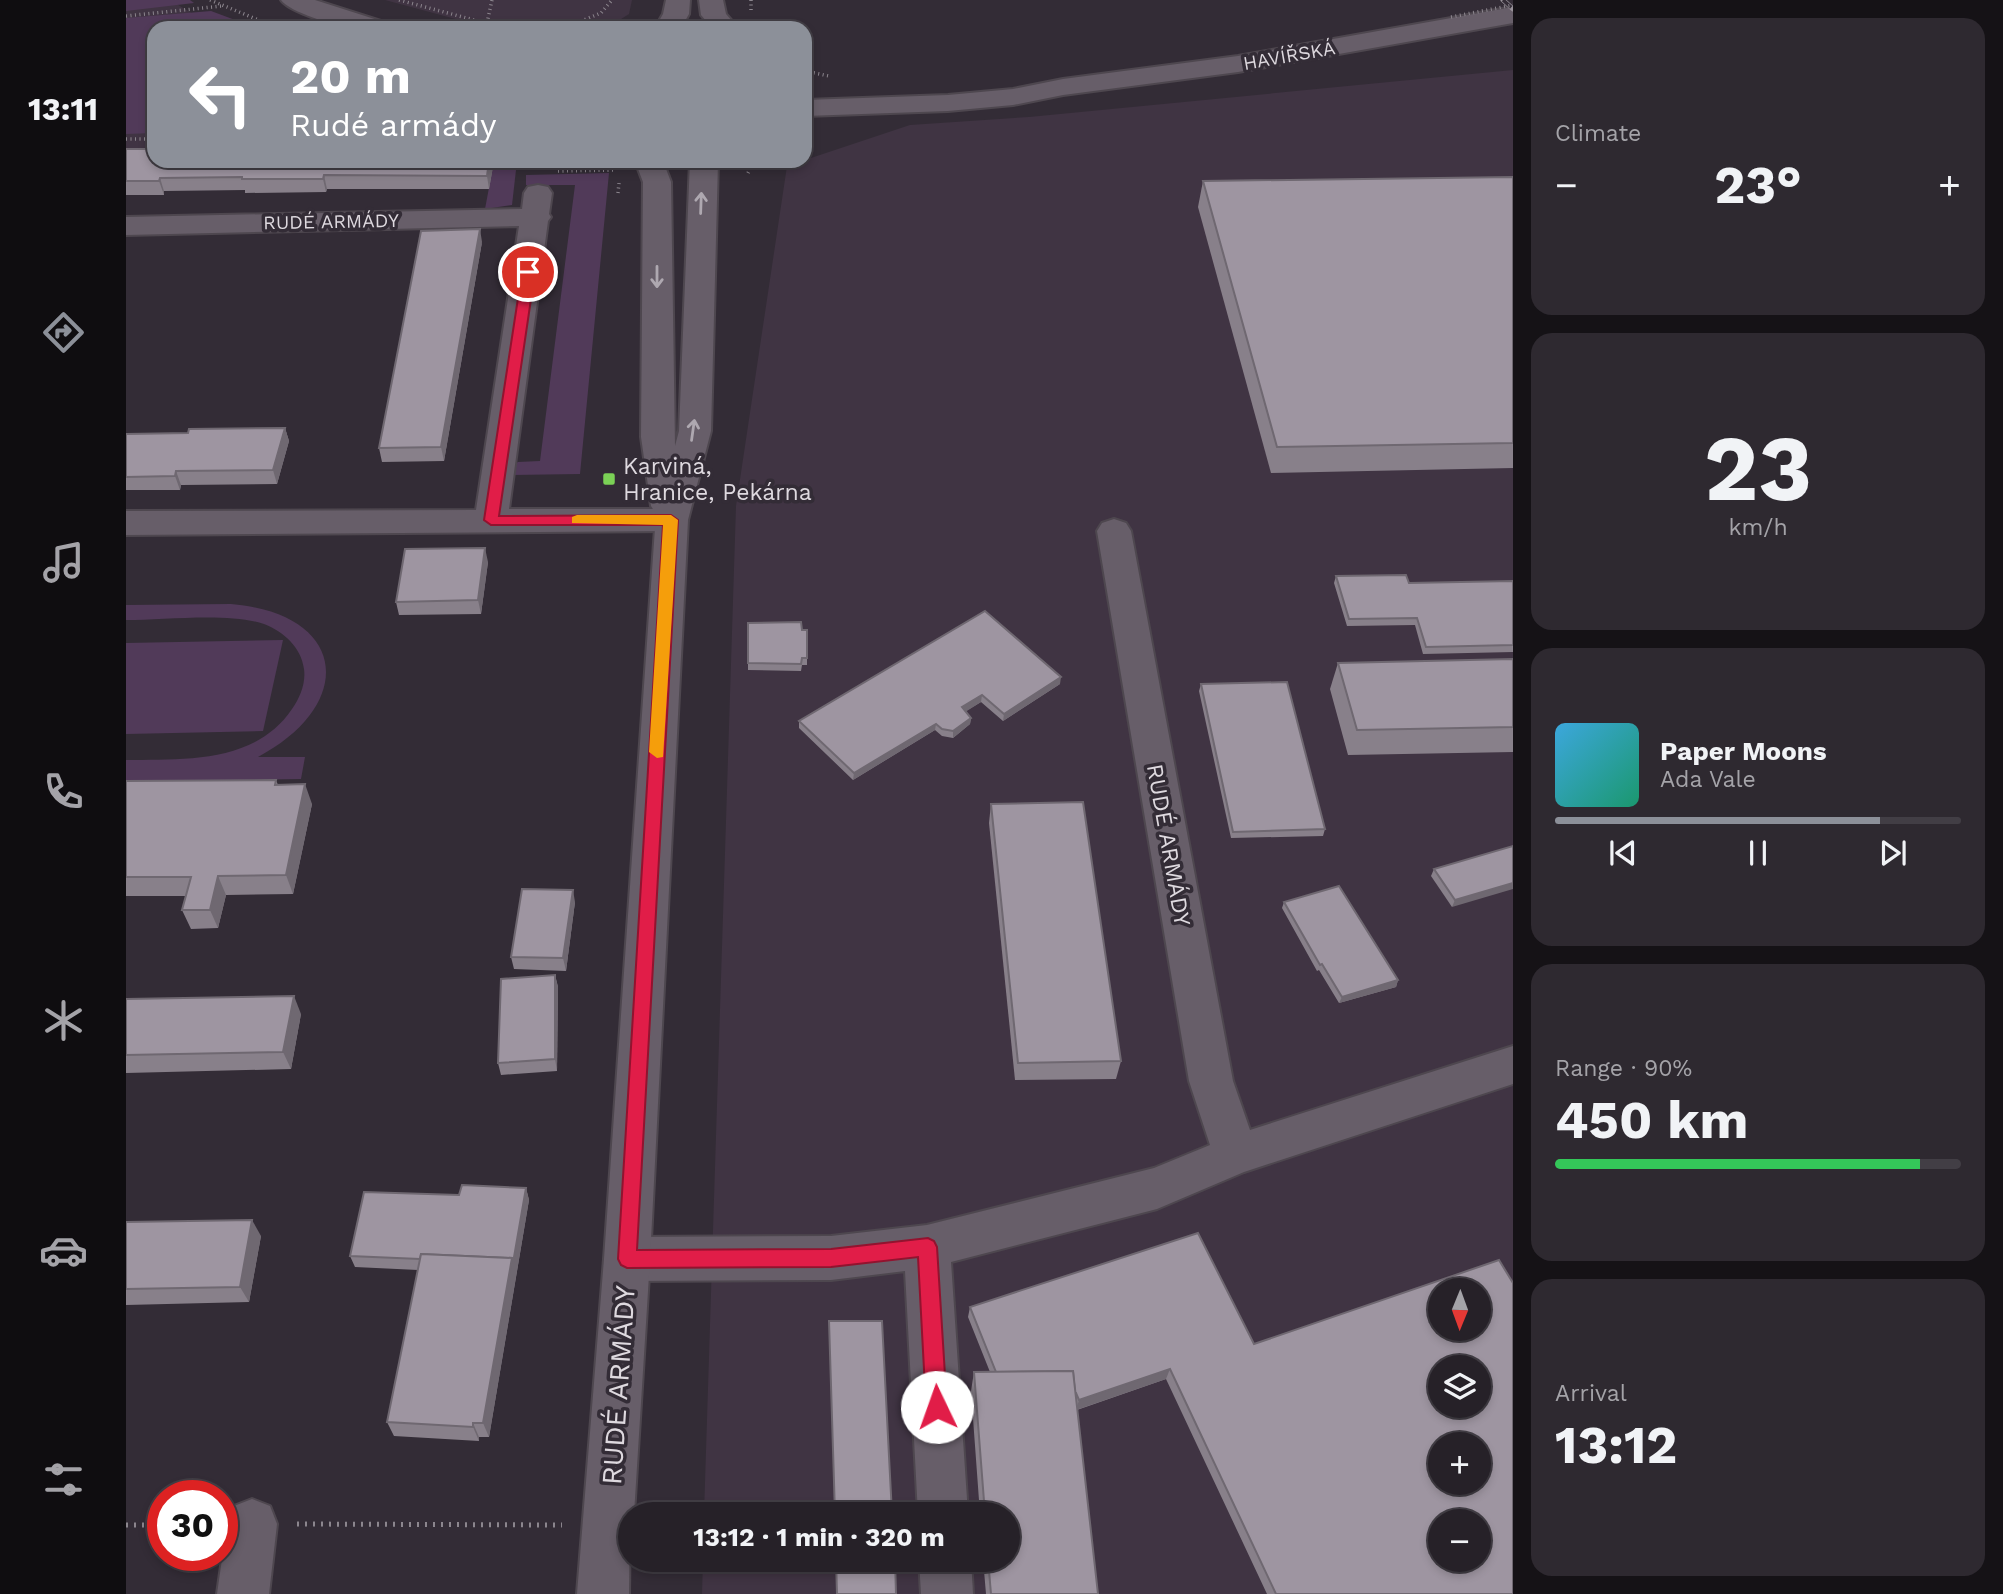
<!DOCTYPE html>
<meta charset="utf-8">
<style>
:root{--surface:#262128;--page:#2e2930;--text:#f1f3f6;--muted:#a4a3a8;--line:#423e45;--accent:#8c9099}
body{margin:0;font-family:"Work Sans",sans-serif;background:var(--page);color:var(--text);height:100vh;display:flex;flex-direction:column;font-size:26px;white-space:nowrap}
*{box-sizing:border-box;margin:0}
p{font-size:23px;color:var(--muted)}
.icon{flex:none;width:38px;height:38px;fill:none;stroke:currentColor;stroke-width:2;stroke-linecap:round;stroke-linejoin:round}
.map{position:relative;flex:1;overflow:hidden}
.sheet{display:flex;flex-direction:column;gap:18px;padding:18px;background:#151216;width:490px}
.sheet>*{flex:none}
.hud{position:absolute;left:21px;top:21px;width:665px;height:147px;border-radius:21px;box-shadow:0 4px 10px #0003,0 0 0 2px var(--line);background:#8c9099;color:#fff;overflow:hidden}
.needle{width:46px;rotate:181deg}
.tools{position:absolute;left:1302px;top:1278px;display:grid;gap:14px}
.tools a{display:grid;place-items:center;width:63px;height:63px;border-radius:50%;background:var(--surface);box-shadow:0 4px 10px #0003,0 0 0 2px var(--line);font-size:35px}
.speed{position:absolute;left:21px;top:1480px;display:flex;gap:14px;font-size:35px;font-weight:700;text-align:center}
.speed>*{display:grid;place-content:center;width:91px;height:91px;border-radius:50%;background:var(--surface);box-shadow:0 4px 10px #0003,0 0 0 2px var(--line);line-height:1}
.speed .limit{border:10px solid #d22;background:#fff;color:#111}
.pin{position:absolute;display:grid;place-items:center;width:60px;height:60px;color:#fff;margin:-30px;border:4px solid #fff;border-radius:50%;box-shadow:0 2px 7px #0007}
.me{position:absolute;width:77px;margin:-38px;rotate:357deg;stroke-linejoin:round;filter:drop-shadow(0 0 5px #0008)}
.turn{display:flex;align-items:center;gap:24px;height:147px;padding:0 28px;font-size:32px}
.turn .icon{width:91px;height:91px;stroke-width:2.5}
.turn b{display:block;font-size:49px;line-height:60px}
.big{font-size:52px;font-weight:700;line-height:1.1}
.sheet .card{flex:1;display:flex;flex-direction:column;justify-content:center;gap:10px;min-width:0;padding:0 24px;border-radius:21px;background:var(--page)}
.sheet .dial{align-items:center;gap:0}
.dial b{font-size:91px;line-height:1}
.song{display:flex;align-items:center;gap:21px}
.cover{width:84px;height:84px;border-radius:10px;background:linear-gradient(135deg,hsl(200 70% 55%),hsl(160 70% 35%))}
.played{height:7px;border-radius:4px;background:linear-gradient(90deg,var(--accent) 80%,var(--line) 80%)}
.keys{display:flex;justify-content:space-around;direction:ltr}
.heat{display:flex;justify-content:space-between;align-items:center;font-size:38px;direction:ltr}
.charge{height:10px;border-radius:5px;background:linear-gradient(90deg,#34c759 90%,var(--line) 0)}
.trip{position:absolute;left:492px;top:1502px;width:402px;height:70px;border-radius:35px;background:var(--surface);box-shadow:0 4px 10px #0003,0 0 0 2px var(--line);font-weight:700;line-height:70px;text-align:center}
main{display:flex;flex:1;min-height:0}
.menu{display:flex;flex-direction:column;width:126px;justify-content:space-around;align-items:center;background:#0f0d10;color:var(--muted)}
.menu .icon{width:49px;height:49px}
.menu .active{color:var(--accent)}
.menu b{font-size:32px;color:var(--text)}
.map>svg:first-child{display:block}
.built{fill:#403443;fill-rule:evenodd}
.green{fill:#513a59}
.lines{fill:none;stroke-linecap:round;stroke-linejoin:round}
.street-casing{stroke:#4e474f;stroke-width:4}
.secondary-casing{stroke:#4e474f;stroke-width:4}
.path-far1{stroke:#8c868e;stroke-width:3.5;stroke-dasharray:1 3.5;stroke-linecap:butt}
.path{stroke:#8c868e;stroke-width:5;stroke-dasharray:2 6;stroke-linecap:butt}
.street{fill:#675e69;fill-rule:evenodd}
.secondary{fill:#675e69;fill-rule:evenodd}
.rail-casing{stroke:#979199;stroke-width:5}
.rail{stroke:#332c36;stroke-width:3.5;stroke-dasharray:11;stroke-linecap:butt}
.path-bridge{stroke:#8c868e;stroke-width:3.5;stroke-dasharray:1 3.5;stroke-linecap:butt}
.wall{fill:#88808a}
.shaded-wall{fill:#6f6871}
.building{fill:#9e95a1;stroke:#6f6871;stroke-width:2;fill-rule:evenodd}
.oneway{stroke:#aea8b0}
.route{fill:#e11d48;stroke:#92132f;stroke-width:2}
.slow{fill:#f59e0b}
.poi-dot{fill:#7bd156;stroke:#332c36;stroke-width:2.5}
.labels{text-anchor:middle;stroke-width:7;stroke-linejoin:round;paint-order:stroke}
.far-street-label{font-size:19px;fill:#ded9df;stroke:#332c36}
.poi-label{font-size:23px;fill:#ded9df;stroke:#332c36;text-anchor:start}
.street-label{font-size:23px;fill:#ded9df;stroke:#332c36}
.near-street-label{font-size:28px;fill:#ded9df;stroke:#332c36}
</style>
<main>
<nav class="menu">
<b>13:11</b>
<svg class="icon active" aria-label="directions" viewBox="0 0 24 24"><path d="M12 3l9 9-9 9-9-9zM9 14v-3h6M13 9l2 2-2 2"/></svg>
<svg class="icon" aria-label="music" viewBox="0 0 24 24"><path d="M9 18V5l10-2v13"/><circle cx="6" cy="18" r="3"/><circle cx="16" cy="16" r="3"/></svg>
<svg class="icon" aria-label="phone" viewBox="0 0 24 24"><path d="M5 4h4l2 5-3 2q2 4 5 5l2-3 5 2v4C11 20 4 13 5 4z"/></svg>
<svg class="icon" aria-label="climate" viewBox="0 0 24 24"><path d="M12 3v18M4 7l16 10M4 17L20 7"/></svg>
<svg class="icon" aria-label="car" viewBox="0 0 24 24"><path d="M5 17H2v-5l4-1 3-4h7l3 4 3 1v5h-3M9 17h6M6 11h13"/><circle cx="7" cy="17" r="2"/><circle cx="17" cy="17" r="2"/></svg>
<svg class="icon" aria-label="filters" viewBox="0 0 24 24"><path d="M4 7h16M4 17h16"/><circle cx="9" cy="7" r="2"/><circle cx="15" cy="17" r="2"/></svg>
</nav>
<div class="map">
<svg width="1387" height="1594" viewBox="0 0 1387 1594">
<rect width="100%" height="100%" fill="#332c36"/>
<g class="built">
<polygon points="0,0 44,0 90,28 28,28 28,150 0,150"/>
<polygon points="259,0 506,0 503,14 481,28 363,28"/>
<path d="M1387,70V1594H576L577,1559H882V1514H578L610,506L661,166L784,125L903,117ZM1314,1290H1353V1328H1314ZM1314,1367H1353V1405H1314ZM1314,1444H1353V1482H1314ZM1314,1521H1353V1559H1314Z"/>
</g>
<g class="green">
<polygon points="0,0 64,0 68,3 0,11"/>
<polygon points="85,11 131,28 28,28 28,133 0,134 0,18"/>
<polygon points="368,161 391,161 386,205 359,209"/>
<polygon points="401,161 486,161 484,167 401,169"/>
<polygon points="483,173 454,474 385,475 387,465 392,462 414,461 449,185 400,185 400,175"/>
<path d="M105,604C223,614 230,705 132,757H179L175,779L0,782V760C57,759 129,764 166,709C174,698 180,683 178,669C175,647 158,632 138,624C104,612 38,620 0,620V605Z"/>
<polygon points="157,640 137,731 0,734 0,643"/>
</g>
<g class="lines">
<g class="street-casing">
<g id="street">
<polygon points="412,185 422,187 426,193 423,214 425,217 422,221 383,509 545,509 557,512 562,520 557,528 545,531 0,535 0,511 350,510 393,226 0,235 0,217 396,209 398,193 402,187"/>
<polygon points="988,519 1000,523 1005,531 1107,1081 1124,1130 1387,1046 1387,1084 1118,1172 1031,1209 825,1262 842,1514 792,1514 779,1271 705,1280 501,1281 485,1274 478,1259 485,1244 501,1237 705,1236 801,1225 1028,1168 1084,1145 1063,1081 971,531 976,523"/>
<polygon points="126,1499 144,1506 151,1524 143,1594 91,1594 101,1524 108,1506"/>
<polygon points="793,1559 845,1559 847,1594 795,1594"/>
</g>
</g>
<g class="secondary-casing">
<g id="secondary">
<path d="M155,0H189L261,23L265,28C252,28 238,29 226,28C210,26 163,12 155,0Z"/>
<polygon points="540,0 564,0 563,14 555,28 529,28 537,14"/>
<polygon points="573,0 597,0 600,14 612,28 586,28 575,15"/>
<polygon points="1387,7 1387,23 1112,72 937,95 887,105 822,111 679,116 679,100 822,95 887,89 937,79 1112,56"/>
<polygon points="509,161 537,161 545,182 549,446 553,431 564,161 592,161 585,431 562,520 524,1259 508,1514 504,1514 503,1594 451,1594 478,1259 530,514 525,506 515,437 517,182"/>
</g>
</g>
<g class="path-far1">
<polyline points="84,0 152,28"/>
<polyline points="273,0 378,28"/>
<polyline points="625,0 625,13"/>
<polyline points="0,16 96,6"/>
<polyline points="361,23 366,0"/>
<polyline points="438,28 475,13 486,0"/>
<polyline points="679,71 703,76"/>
<polyline points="0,139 28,139"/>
<polyline points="432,171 490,170"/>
<polyline points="622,173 628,161"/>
<polyline points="492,193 493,183"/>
</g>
<g class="path">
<polyline points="171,1524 436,1525"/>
<polyline points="0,1525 37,1525"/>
</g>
<use href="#street" class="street"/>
<use href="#secondary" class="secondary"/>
<g class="rail-casing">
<polyline id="rail" points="1377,0 1387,9"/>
</g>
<use href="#rail" class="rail"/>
<polyline class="path-bridge" points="1325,17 1387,5"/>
</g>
<g class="wall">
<polygon points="0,149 28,161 368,161 363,189 201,189 200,192 119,193 119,190 38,191 38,195 0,195"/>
<polygon points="1387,177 1387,468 1145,473 1072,207 1077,181"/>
<polygon points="356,242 318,461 256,462 253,448"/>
<polygon points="159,428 163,441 151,484 55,485 54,490 0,490 0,434 62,433"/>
<polygon points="362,562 355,614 273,615 270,602"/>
<polygon points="1210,576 1283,583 1387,581 1387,652 1297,654 1289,625 1221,626 1208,583"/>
<polygon points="622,623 681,630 681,665 676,665 675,671 622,670"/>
<polygon points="1387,659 1387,752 1222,755 1204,689 1212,663"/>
<polygon points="934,684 877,721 855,702 840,711 845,718 844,724 827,738 816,736 809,730 727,780 673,728 673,721"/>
<polygon points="1075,684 1199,829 1197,836 1105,838 1073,691"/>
<polygon points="150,780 152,785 186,804 167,894 100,895 92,928 65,929 56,910 60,896 0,896 0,781"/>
<polygon points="865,804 995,1061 990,1079 889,1080 863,823"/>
<polygon points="1387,846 1326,907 1305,876 1308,869"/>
<polygon points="449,902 440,971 388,969 385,957"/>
<polygon points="1158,902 1272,980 1270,987 1213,1003 1193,970 1191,971 1156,908"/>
<polygon points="429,975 432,987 431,1071 375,1075 372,1063"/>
<polygon points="0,999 175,1014 165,1069 0,1073"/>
<polygon points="400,1188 403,1200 363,1437 353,1437 353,1441 268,1436 261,1422 292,1270 229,1267 224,1256 333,1195"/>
<polygon points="0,1222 135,1236 123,1302 0,1305"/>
<polygon points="844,1307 1128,1344 1387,1594 1141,1594 1040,1379 951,1410 972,1594 860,1594 857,1559 882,1559 882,1514 854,1514 845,1391 848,1372 864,1372 842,1317"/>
</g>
<g class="shaded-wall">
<polygon points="363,161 368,161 363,189 361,176"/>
<polygon points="198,175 201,189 200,192 197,179"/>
<polygon points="34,178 38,191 38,195 33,181"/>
<polygon points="354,229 356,242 318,461 315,447"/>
<polygon points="159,428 163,441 151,484 147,470"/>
<polygon points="50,471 55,485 54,490 49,476"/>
<polygon points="359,548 362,562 355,614 352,600"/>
<polygon points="935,677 934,684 877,721 878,714"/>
<polygon points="856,695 855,702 836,714 836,707"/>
<polygon points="845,718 844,724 827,738 827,731"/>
<polygon points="810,724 809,730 727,780 728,773"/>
<polygon points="179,784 186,804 167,894 160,875"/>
<polygon points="92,876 100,895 92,928 84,910"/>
<polygon points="1387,883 1387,889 1326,907 1329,900"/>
<polygon points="447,890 449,902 440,971 437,958"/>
<polygon points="429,975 432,987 431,1071 429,1059"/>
<polygon points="1272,980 1270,987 1213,1003 1216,997"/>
<polygon points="168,996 175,1014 165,1069 157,1052"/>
<polygon points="400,1188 403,1200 363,1437 357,1423 386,1258"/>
<polygon points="126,1220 135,1236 123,1302 114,1287"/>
<polygon points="1044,1369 1040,1379 950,1410 953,1400"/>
<polygon points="347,1423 353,1437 353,1441 347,1427"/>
</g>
<g class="building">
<polygon points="0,149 28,149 28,161 363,161 361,176 198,175 197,179 116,179 116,177 34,178 33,181 0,181"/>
<polygon points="1387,177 1387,443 1151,447 1077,181"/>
<polygon points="354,229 315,447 253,448 295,231"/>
<polygon points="159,428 147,470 50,471 49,476 0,477 0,434 62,433 63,429"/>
<polygon points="359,548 352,600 270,602 279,549"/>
<polygon points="1280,575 1283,583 1387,581 1387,645 1300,647 1291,618 1223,619 1210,576"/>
<polygon points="859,611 935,677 878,714 856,695 836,707 845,718 827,731 816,729 810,724 728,773 673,721"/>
<polygon points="675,622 676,630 681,630 681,658 676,658 675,664 622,663 622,623"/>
<polygon points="1387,659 1387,727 1231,730 1212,663"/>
<polygon points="1161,682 1199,829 1107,832 1075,684"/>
<polygon points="150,780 149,785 179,784 160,875 92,876 84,910 56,910 65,877 0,877 0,781"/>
<polygon points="957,802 995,1061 892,1063 865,804"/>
<polygon points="1387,846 1387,883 1329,900 1308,869"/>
<polygon points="1213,886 1272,980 1216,997 1196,964 1194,965 1158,902"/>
<polygon points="396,889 447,890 437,958 385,957"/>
<polygon points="429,975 429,1059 372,1063 375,979"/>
<polygon points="168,996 157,1052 0,1055 0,999"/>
<polygon points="336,1185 400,1188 387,1263 386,1258 295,1254 294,1259 224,1256 238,1192 333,1195"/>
<polygon points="126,1220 114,1287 0,1289 0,1222"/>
<path d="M1072,1233L1128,1344L1373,1260L1387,1283V1594H1150L1044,1369L953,1400L950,1393H949L947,1371L870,1372L844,1307ZM1314,1290H1353V1328H1314ZM1314,1367H1353V1405H1314ZM1314,1444H1353V1482H1314ZM1314,1521H1353V1559H1314Z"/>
<polygon points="295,1254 386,1258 357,1423 347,1423 347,1427 261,1422"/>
<polygon points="703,1321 756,1321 766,1514 709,1514"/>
<polygon points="947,1371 972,1594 865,1594 862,1559 882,1559 882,1514 859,1514 848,1372"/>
<polygon points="710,1559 769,1559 770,1594 711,1594"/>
</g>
<defs><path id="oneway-shaft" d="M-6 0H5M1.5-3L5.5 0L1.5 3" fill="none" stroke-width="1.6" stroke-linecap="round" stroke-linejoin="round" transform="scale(1.75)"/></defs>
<g class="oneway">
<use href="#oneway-shaft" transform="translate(575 203) rotate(-88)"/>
<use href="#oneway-shaft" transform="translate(531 277) rotate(90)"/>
<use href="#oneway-shaft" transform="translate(567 430) rotate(-82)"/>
</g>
<polygon class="route" points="402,269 409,272 373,516 545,515 552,520 511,1250 705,1249 802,1238 808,1241 811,1247 821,1407 818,1414 811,1417 803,1414 800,1407 792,1257 705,1267 501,1268 495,1265 492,1259 537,525 365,525 358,520 396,272"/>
<polygon class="slow" points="451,515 545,515 552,520 537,757 531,758 523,752 537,525 446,523 446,517"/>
<rect class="poi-dot" x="476" y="472" width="14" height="14" rx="3.5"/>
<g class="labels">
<g class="far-street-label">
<text transform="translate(1163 55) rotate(-10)" y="7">HAVÍŘSKÁ</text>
<text transform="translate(205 221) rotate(-1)" y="7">RUDÉ ARMÁDY</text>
</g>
<g class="poi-label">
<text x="497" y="474">Karviná,<tspan x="497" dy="26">Hranice, Pekárna</tspan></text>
</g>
<g class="street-label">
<text transform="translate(1043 845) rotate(80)" y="8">RUDÉ ARMÁDY</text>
</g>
<g class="near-street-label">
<text transform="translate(492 1385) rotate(-86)" y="10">RUDÉ ARMÁDY</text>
</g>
</g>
</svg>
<div class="tools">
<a><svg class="needle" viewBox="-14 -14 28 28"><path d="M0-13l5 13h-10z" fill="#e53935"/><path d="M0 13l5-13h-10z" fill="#a4a3a8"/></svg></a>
<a><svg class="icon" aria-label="layers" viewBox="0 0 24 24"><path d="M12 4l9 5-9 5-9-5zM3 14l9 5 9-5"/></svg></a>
<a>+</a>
<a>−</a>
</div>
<div class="speed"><div class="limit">30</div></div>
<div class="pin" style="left:402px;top:272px;background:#d93025"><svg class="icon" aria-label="arrive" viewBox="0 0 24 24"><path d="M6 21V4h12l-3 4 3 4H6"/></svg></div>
<svg class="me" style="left:811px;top:1407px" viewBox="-20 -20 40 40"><circle r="19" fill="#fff"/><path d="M0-13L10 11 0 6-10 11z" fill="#e11d48"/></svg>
<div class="trip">13:12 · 1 min · 320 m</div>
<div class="hud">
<div class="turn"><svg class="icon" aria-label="left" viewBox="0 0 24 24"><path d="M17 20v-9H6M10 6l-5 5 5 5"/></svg><div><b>20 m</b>Rudé armády</div></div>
</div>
</div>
<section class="sheet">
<div class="card"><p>Climate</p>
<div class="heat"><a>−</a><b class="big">23°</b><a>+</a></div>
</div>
<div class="card dial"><b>23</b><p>km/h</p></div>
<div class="card">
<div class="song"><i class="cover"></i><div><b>Paper Moons</b><p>Ada Vale</p></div></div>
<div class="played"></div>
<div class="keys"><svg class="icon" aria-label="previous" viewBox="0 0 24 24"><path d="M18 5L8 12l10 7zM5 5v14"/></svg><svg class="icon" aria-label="pause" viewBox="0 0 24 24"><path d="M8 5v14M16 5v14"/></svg><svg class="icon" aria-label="next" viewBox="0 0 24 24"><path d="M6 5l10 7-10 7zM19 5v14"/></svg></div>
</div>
<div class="card"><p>Range · 90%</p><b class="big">450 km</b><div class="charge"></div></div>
<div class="card"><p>Arrival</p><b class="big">13:12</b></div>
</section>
</main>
